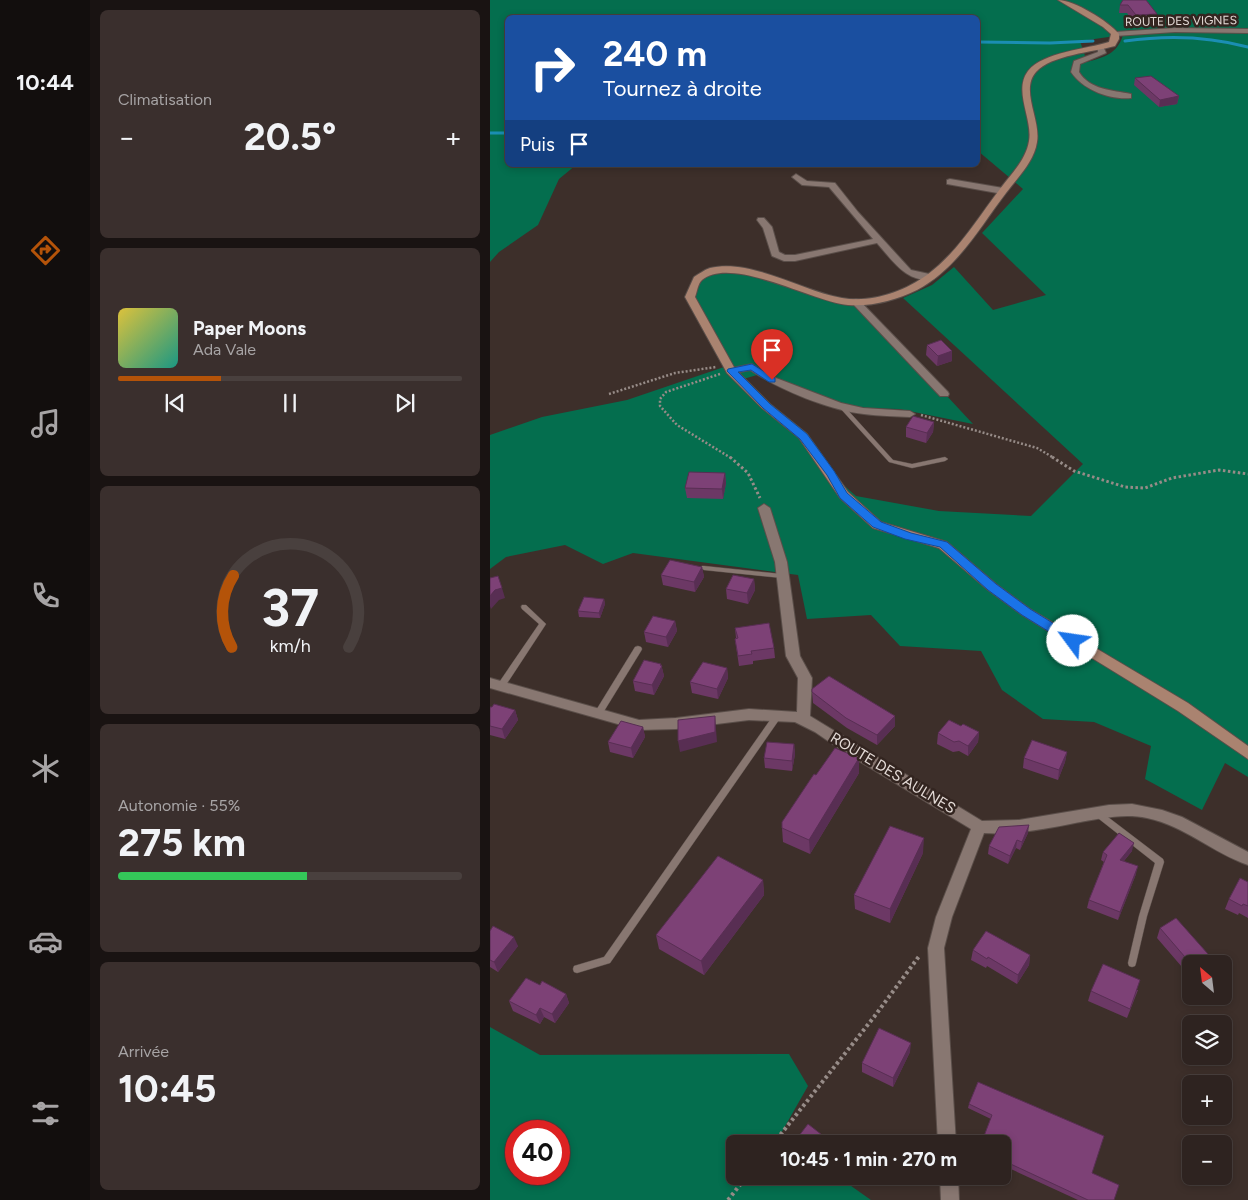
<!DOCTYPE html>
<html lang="fr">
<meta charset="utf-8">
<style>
:root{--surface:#2e2320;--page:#3a2f2d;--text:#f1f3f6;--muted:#a7a4a5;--line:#49403e;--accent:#b45309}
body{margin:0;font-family:Figtree,sans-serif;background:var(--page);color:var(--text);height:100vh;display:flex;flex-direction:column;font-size:19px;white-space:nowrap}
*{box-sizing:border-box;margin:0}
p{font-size:16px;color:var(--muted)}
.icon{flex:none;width:28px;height:28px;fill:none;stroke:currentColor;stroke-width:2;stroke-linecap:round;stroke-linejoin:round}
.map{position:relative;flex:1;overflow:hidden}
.details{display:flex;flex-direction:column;gap:10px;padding:10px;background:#191312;width:400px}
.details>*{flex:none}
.top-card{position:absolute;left:15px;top:15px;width:475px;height:152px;border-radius:8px;box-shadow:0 2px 8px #0003,0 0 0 1px var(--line);background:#1a4fa0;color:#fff;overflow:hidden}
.needle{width:32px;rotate:332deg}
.tools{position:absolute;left:692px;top:955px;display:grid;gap:10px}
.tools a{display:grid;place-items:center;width:50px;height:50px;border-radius:8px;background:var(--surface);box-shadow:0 2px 8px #0003,0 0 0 1px var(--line);font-size:25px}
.speed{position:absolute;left:15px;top:1120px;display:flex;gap:10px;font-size:25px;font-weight:700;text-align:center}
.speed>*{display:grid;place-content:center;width:65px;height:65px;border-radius:50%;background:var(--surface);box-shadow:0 2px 8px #0003,0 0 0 1px var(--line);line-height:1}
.speed .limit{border:8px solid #d22;background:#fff;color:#111}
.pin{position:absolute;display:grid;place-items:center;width:42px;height:42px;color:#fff;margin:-51px -21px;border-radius:50% 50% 50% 0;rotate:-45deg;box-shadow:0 0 5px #0007}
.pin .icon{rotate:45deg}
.me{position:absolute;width:55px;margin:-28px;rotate:301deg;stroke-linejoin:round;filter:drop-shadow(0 0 4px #0008)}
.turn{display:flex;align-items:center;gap:18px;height:105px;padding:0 15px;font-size:22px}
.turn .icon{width:65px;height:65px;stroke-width:2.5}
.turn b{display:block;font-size:35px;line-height:42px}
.then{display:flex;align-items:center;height:48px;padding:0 15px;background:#0003;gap:10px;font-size:19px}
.big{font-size:38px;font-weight:700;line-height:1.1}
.details .card{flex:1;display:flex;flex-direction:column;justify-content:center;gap:8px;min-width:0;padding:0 18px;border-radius:8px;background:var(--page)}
.details .dial{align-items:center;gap:0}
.dial svg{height:130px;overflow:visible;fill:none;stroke:var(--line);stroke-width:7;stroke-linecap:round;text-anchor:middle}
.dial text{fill:var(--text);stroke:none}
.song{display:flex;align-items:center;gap:15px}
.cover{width:60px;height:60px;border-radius:8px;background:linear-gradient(135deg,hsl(50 70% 55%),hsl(170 70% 35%))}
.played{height:5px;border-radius:2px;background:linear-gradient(90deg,var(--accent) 30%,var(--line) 30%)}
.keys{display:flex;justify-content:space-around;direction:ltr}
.heat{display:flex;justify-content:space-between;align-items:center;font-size:28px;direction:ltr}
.charge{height:8px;border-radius:4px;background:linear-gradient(90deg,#34c759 55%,var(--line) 0)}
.trip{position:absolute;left:236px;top:1135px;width:285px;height:50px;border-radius:8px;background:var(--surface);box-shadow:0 2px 8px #0003,0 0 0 1px var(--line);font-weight:700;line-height:50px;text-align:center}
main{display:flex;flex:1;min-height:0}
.menu{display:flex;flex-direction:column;width:90px;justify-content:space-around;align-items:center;background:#120e0d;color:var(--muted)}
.menu .icon{width:35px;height:35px}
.menu .active{color:var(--accent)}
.menu b{font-size:22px;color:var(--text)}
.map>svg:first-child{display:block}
.green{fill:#046e4e;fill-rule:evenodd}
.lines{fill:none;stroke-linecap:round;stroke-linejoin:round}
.stream{stroke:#1b8eb3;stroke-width:3}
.lane-casing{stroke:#5a4e49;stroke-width:1}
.street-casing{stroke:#5a4e49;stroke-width:2}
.secondary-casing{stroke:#5a4e49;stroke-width:2}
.path-far2{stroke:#978c88;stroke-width:2.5;stroke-dasharray:2 2;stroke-linecap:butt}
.path-far1{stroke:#978c88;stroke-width:3;stroke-dasharray:2.5 2.5;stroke-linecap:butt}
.path{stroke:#978c88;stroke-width:4;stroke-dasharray:3 3;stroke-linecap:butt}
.lane{fill:#887771;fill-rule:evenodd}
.street{fill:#887771;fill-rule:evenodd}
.secondary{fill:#aa8370;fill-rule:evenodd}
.wall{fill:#6c3865}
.shaded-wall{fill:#582e53}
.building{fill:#7d4176;stroke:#582e53}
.route{fill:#1a73e8;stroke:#114b97}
.labels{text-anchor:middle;stroke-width:5;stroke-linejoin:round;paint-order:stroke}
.far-street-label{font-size:12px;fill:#e5dcd8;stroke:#332520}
.street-label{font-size:15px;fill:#e5dcd8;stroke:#332520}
</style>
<main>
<nav class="menu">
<b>10:44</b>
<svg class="icon active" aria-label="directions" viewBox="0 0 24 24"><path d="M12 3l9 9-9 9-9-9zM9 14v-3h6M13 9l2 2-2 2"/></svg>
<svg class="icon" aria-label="music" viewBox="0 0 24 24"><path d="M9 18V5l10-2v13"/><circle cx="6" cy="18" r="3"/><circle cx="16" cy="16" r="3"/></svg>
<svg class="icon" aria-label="phone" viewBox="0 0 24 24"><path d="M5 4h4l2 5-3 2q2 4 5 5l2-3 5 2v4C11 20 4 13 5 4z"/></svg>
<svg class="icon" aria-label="climate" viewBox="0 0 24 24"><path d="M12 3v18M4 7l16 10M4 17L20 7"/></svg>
<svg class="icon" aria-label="car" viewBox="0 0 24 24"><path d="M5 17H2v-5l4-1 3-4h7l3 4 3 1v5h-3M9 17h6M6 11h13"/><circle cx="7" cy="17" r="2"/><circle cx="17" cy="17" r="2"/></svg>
<svg class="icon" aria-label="filters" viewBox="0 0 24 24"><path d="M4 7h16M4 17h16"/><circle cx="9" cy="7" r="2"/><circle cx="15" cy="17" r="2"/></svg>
</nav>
<section class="details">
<div class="card"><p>Climatisation</p>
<div class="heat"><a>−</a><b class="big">20.5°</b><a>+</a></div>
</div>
<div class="card">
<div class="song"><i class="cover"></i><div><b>Paper Moons</b><p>Ada Vale</p></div></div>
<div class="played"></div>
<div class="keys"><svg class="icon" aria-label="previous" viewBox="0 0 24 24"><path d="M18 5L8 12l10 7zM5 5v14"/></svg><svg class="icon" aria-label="pause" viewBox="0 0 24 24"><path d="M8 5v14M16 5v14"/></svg><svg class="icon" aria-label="next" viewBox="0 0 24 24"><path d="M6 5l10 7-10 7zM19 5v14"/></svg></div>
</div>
<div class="card dial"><svg viewBox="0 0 100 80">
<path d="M14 69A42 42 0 1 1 86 69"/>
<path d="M14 69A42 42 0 0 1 15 25" stroke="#b45309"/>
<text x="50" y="56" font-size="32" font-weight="700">37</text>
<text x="50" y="72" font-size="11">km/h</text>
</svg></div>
<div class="card"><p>Autonomie · 55%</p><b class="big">275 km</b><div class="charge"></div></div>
<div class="card"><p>Arrivée</p><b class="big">10:45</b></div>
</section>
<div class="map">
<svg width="758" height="1200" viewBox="0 0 758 1200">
<rect width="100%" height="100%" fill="#3d2f2a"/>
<g class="green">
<path d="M0,0H758V777L735,763L712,810L655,779L661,746L604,722L553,719L512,690L491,651L410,646L381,615L317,619L308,575L143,553L113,564L75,545L16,557L0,569V435L52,417L137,400L237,366L200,297L213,275L245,270L307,289L366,302L376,309L483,424L409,409L362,408L267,375L250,380L313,436L341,474L366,496L449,511L541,516L593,464L413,298L442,285L464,267L503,310L556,295L492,233L533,189L488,151V18H18V165H86L69,179L48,225L9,252L0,262ZM633,35C627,54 615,57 597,62L590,41Z"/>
<path d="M0,1027L50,1055L299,1054L318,1086L290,1135L302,1144H245V1176H347L381,1200H0ZM26,1131H69V1174H26Z"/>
</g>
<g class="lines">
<g class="stream">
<path d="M635,41C677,35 717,36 758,47"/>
<polyline points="488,42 560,43 603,41"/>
<polyline points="0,133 18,133"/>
</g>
<g class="lane-casing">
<g id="lane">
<polygon points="352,405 354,406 403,460 422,464 455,457 458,459 455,461 422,468 399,462 350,408 349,407"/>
<polygon points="212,566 214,566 292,574 295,576 292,578 214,570 211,568"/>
<polygon points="32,605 36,605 56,624 14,688 8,688 7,686 8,684 49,624 32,609 31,607"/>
<polygon points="148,646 151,647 152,649 151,651 111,716 105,716 104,714 105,712 145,647"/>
<polygon points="288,712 291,713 292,715 291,717 120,963 87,973 84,972 83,969 84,966 114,957 285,713"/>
<polygon points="607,810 610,811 673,859 674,862 657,916 646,963 645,966 642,967 639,966 638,963 649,916 665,863 604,815 603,813 604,811"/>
</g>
</g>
<g class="street-casing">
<g id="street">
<polygon points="685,28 758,29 758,33 685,32 625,36 621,34 625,32"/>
<path d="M607,46H613L616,53L590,64L589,72C600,90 622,90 641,94V98C620,100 593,90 581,72L584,61L608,52Z"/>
<path d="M306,174L317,181L345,183L368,212L421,270L444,275V279C417,284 403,261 387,243L305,261H294L282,256L273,228L267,220L268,218H274L282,227L289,252L295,255H305L383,239L339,187L312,185L302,177Z"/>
<polygon points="460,179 513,188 517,191 513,194 457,184 457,180"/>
<polygon points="366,299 369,300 458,392 459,394 458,396 450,396 363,304 363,300"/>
<path d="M262,364L286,378L351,403L373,408L420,411L425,414L420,417C405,416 389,416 374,414C339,410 290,390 260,370L241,374L236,371L237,369Z"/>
<path d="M274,504L280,508L297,562L310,656L322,678L320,716L492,821L529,820L619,805L642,804L672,810L692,817L758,852V865C723,853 695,826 657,818C633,813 609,819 585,823C555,829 525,835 494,833L462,917L454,948L466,1144H448L438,948L446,917L481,829L354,752L325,732L305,722L259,720L186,729L149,730L0,688V678L149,720L186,718L259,709L307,712L308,678L296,656L285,562L268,508Z"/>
<polygon points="450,1176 468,1176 469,1200 451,1200"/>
</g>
</g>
<g class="secondary-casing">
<path id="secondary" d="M568,0C584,0 618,21 629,34V39L625,46C603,52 561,55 546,72C530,90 551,120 547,142C544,162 528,177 516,193C490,227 467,269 427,290C406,300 381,307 358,305C323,302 241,255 212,280C208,283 207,292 205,297L245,369L280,404L317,434L358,492L391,522L457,542L506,584L540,609L698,703L758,746V759L688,711L532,615L498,590L449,548L383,528L350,498L309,438L272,408L237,373L195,297L204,277C209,274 214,270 220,268C260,258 312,291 352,298C381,303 413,292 437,275C468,252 487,219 510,189C521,174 536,160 539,141C543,119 523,91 538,71C553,52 597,49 619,42L621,34L613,27Z"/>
</g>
<g class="path-far2">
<polyline points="230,374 176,392 170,399 170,406 187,425 241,458"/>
<polyline points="119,394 185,373 226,367"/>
<polyline points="431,415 547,448 564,458"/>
</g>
<g class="path-far1">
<polyline points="240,457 258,473 270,498"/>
<polyline points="562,457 584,471 635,487 655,488 682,478 729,470 758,474"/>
</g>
<g class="path">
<polyline points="283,1144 384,1017 430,955"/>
<polyline points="238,1200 257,1176"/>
</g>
<use href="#lane" class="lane"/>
<use href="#street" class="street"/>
<use href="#secondary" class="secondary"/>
</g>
<g class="wall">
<polygon points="658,2 667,14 665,21 644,23 637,13 629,13 630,5"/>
<polygon points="645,78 689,96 687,104 669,107 644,85"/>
<polygon points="437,345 462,351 462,361 447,366 436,355"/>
<polygon points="444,422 443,432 436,443 416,437 416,427"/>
<polygon points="235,473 236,483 233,499 197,498 195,488"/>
<polygon points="212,567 214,577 205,592 173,585 171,575"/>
<polygon points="264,579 265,590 258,604 237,599 236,589"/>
<polygon points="114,599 115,604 110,618 89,617 88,611"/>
<polygon points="185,621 187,631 178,647 156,642 154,632"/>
<polygon points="245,628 284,648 285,658 263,661 263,664 249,666 245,639 246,638"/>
<polygon points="171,664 174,676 164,695 145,691 143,681"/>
<polygon points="237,668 238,678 228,699 202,693 200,682"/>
<polygon points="322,692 405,716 405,726 387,745 357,728 323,703"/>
<polygon points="0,707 25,710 28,720 15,739 0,735"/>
<polygon points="471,726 489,732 488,742 478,756 469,751 463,752 447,744 448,733"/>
<polygon points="153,727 155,737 143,758 120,752 118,742"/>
<polygon points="304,744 305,754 302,771 275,768 274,758"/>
<polygon points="577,752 575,762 568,780 533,768 534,758"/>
<polygon points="369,758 369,773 320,854 293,842 292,828 326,775"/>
<polygon points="538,833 530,850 526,848 518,864 498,854 499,846"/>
<polygon points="642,851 634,861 646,874 628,920 597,908 599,900 614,862 611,860 613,852"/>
<polygon points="433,853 400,923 365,909 364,895"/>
<polygon points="273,880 274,895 214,975 169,949 166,935"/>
<polygon points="758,882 758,918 749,913 748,915 735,909 739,899"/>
<polygon points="670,928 714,963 701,964 701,972 698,974 667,938"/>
<polygon points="0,931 28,946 8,972 0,967"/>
<polygon points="483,950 540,955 539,965 527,984 497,966 496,968 481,960"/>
<polygon points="50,985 76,994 79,1003 65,1023 54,1017 50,1024 23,1011 19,1001"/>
<polygon points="648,990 637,1018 598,1001 601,991"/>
<polygon points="420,1052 403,1087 372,1072 372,1063"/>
<polygon points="488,1082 602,1173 624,1200 588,1200 512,1165 512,1144 501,1119 478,1108 479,1104"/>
<polygon points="308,1137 336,1142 335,1144 312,1144 308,1141"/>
</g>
<g class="shaded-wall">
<polygon points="689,96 687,104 669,107 670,100"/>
<polygon points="462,351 462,361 447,366 448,356"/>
<polygon points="444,422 443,432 436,443 437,433"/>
<polygon points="235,473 236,483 233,499 232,489"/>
<polygon points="212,567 214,577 205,592 204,582"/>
<polygon points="264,579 265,590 258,604 257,593"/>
<polygon points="12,588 15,598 9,600 1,609 0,606 0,596 5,590"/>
<polygon points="114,599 115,604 110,618 109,613"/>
<polygon points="185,621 187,631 178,647 176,637"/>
<polygon points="171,664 174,676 164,695 162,685"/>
<polygon points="237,668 238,678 228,699 227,689"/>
<polygon points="25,710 28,720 15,739 12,729"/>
<polygon points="225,716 227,742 190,752 188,741"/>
<polygon points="405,716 405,726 387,745 387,735"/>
<polygon points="153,727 155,737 143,758 141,748"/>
<polygon points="489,732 488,742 478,756 478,746"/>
<polygon points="304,744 305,754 302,771 302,761"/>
<polygon points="577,752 575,762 568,780 569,770"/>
<polygon points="369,758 369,773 320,854 319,840"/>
<polygon points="539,825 538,833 530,850 532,842"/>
<polygon points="434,838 433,853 400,923 400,909"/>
<polygon points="527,840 526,848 518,864 520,856"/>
<polygon points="644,843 642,851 628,868 630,860"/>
<polygon points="648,866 646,874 628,920 630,912"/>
<polygon points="273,880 274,895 214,975 211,961"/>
<polygon points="24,937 28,946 8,972 4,962"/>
<polygon points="718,954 714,964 703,964"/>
<polygon points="540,955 539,965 527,984 528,975"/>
<polygon points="701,966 701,972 698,974"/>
<polygon points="76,994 79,1003 65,1023 62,1014"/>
<polygon points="50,1008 54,1017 50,1024 46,1015"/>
<polygon points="421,1043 420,1052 403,1087 403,1078"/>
<polygon points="336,1138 336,1142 335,1144 331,1144"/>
</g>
<g class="building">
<polygon points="633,0 656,0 667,14 646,15 638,5 630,5"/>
<polygon points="661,76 689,96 670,100 645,78"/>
<polygon points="451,340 462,351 448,356 437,345"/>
<polygon points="423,416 444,422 437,433 416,427"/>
<polygon points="199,472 235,473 232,489 195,488"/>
<polygon points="180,560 212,567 204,582 171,575"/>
<polygon points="243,575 264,579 257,593 236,589"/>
<polygon points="8,576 12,588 5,590 0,596 0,578"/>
<polygon points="94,597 114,599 109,613 88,611"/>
<polygon points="163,616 185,621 176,637 154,632"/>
<polygon points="279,623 284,648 261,651 262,654 248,656 245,639 248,638 245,628"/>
<polygon points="154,660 171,664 170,665 172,666 162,685 143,681"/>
<polygon points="213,662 237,668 227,689 200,682"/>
<polygon points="339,676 405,716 387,735 356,718 322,692 322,689"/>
<polygon points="4,704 25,710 12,729 0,726 0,707 2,707"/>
<polygon points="225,716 225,732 188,741 188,720"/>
<polygon points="459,720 471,726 473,724 489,732 478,746 469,741 464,742 448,733"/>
<polygon points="131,721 153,727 141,748 118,742"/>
<polygon points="542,740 577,752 569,770 534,758"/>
<polygon points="277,742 304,744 302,761 274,758"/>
<polygon points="345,748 369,758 319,840 292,828 292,822 324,774 326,775"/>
<polygon points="539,825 532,842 527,840 520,856 499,846 509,827"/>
<polygon points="400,826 434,838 400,909 364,895"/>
<polygon points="629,833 644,843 630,860 648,866 630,912 599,900 617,855 613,852"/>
<polygon points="228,856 273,880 211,961 166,935"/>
<polygon points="750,878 758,882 758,906 753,904 752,906 739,899"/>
<polygon points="686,918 718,954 703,964 701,964 670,928"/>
<polygon points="3,926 24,937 4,962 0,960 0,931"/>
<polygon points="496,931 540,955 528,975 498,957 497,959 483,950"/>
<polygon points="613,964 650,980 640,1009 601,991"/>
<polygon points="36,978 50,985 52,981 76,994 62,1014 50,1008 46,1015 19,1001"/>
<polygon points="389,1028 421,1043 403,1078 372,1063"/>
<polygon points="488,1082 614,1136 602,1173 629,1185 624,1200 598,1200 512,1160 512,1144 491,1144 502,1115 479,1104"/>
<polygon points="318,1124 336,1138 331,1144 317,1144 308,1137"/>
</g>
<polygon class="route" points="262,364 285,378 285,382 279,382 261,370 248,372 280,404 317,434 344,471 357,493 391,522 421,533 457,542 506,584 540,609 587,638 589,641 587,644 579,644 532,615 498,590 450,547 415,539 383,527 350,498 337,475 310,439 273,408 237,371 238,369"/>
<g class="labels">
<g class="far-street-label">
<text transform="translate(691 21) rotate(-1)" y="4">ROUTE DES VIGNES</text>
</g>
<g class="street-label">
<text transform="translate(403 773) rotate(31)" y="5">ROUTE DES AULNES</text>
</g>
</g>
</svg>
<div class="tools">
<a><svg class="needle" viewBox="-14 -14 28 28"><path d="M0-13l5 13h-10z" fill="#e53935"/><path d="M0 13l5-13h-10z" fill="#a7a4a5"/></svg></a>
<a><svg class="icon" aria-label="layers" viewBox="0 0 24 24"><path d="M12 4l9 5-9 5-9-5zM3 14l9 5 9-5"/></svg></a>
<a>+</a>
<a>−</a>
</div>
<div class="speed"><div class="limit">40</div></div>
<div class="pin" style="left:282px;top:380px;background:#d93025"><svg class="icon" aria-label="arrive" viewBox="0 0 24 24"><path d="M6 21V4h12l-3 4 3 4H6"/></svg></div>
<svg class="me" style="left:583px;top:641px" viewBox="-20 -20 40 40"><circle r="19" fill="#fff"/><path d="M0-13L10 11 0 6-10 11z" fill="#1a73e8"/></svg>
<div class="trip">10:45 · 1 min · 270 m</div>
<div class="top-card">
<div class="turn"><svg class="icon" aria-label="right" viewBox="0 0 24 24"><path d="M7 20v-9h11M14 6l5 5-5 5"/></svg><div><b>240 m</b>Tournez à droite</div></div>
<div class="then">Puis<svg class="icon" aria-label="arrive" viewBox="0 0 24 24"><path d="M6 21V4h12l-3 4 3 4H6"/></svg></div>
</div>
</div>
</main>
